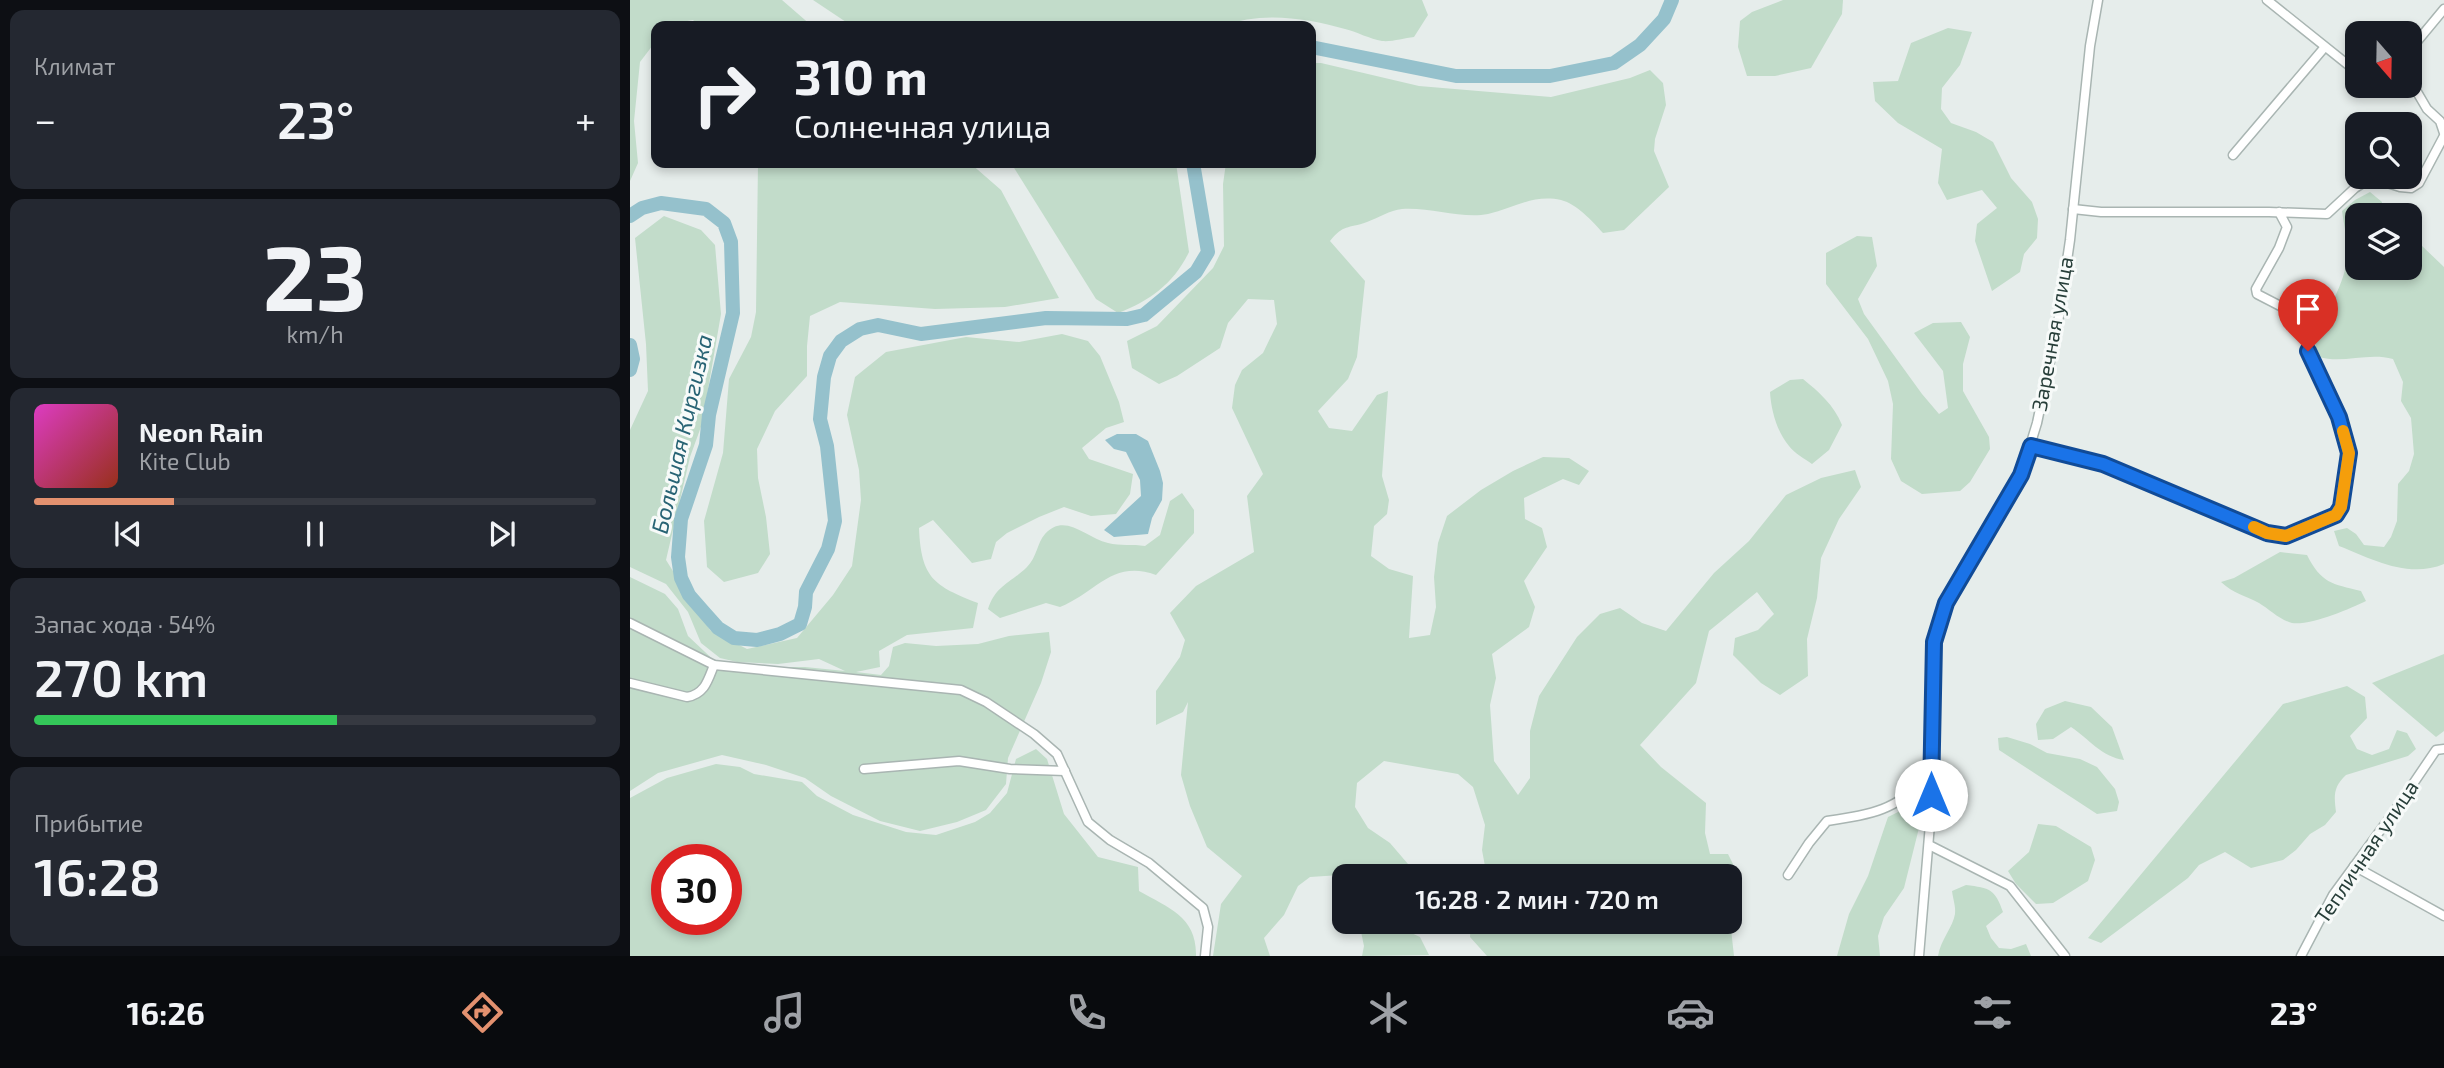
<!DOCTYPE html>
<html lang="ru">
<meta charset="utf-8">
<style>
:root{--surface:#171b24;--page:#242831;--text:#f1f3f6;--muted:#9ea1a6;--line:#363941;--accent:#e3916f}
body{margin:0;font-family:"Exo 2",sans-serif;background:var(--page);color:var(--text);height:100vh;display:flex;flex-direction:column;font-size:26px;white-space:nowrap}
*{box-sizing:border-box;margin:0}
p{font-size:23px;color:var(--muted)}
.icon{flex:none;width:38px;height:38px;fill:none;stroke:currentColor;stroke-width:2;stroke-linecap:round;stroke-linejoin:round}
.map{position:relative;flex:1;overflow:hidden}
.panel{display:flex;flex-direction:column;gap:10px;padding:10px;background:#0d0f14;width:630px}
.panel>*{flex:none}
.guide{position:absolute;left:21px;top:21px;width:665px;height:147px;border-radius:14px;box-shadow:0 4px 10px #0003;background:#171b24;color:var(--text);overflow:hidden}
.needle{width:46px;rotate:160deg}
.controls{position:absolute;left:1715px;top:21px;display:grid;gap:14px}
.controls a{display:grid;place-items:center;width:77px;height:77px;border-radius:14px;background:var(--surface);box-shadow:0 4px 10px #0003;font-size:35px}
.speed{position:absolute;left:21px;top:844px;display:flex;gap:14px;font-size:35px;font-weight:700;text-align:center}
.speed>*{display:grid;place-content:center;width:91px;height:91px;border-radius:50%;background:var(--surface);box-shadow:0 4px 10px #0003;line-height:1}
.speed .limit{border:10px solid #d22;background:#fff;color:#111}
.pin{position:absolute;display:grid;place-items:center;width:60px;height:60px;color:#fff;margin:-72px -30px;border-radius:50% 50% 50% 0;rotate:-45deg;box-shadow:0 0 7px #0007}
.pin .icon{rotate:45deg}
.me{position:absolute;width:77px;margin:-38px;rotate:0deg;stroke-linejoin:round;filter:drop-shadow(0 0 5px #0008)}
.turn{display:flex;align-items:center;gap:24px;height:147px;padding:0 28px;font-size:32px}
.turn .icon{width:91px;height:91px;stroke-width:2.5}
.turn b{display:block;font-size:49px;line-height:60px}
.big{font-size:52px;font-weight:600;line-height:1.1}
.panel .card{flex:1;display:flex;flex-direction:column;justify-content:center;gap:10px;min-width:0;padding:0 24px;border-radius:14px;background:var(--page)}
.panel .dial{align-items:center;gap:0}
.dial b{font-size:91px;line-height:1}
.song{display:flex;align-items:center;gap:21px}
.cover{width:84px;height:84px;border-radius:10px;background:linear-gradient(135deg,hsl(310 70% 55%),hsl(10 70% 35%))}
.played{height:7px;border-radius:4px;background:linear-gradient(90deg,var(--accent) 25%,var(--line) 25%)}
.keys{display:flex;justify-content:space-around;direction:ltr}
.heat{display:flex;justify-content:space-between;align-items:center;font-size:38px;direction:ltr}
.charge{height:10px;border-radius:5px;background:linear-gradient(90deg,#34c759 54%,var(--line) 0)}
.trip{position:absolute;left:702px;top:864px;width:410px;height:70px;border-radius:14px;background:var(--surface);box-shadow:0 4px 10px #0003;font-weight:600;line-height:70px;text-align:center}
.tabs{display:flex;height:112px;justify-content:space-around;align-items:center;background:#090b0e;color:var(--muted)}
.tabs .icon{width:49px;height:49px}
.tabs .current{color:var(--accent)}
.tabs b{font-size:32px;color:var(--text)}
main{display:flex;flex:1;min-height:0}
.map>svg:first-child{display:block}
.green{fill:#c2dcca;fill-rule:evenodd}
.water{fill:#95c1cc}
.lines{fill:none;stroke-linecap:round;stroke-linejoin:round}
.river{stroke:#95c1cc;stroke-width:14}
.minor-casing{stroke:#a9b5b2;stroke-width:11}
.minor{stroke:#fff;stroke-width:8}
.route-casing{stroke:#114b97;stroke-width:18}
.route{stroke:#1a73e8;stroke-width:12}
.slow{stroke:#f59e0b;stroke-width:12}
.labels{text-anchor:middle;stroke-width:6;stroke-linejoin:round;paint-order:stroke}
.street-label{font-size:21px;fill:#273e39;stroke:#f7faf9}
.water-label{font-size:23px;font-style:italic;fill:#276374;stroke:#f7faf9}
</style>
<main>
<section class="panel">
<div class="card"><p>Климат</p>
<div class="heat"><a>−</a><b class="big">23°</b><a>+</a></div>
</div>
<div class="card dial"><b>23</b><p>km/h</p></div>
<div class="card">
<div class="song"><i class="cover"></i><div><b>Neon Rain</b><p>Kite Club</p></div></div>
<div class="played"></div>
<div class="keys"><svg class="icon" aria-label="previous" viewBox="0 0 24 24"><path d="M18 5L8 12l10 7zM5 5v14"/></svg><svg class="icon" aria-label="pause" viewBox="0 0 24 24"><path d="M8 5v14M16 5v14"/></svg><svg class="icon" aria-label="next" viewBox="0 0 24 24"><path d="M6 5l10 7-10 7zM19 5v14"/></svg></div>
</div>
<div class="card"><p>Запас хода · 54%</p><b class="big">270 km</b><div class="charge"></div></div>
<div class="card"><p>Прибытие</p><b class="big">16:28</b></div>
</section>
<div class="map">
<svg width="1814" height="956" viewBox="0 0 1814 956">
<rect width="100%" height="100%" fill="#e6edeb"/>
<g class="green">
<polygon points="0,0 152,0 182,26 69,26 63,20 40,24 38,26 26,26 26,41 10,62 4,121 8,163 0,181"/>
<path d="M183,0H792L798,15L784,37C774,38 762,42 752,41C740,39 727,32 715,29C677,18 631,11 593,26H222Z"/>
<polygon points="1153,0 1213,0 1212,14 1181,68 1145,76 1117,76 1108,47 1110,21 1122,12"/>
<polygon points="1318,28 1342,32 1330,65 1312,88 1311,109 1321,123 1346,132 1363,142 1381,178 1402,202 1408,219 1407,238 1394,254 1390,272 1362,291 1345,241 1347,224 1367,208 1352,190 1317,200 1308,183 1312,149 1268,123 1245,101 1243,82 1268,81 1281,43"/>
<path d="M681,63H691L789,86L921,97L1000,78L1020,70L1033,83L1036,105L1025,139L1024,151L1039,187L994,230L973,233C962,221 947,204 931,200C903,194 884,208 858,214C832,219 800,207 772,209C760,210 748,218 737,222C717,229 714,224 700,241L735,281L727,357L718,379L688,411L699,428L722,431L747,395L758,391L752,476L759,500L757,514L744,526L741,556L759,569L783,576L779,638L800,635L806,607L804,577L808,543L817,516L851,490L883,471L913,457L939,458L959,471L949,485L933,479L894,498L895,519L912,528L917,547L894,581L905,607L899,627L862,654L866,678L860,705L864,761L888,795L900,778V731L909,696L947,637L970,614L990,608L1012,623L1036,631L1084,573L1119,541L1156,495L1191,478L1225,470L1231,487L1209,519L1191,558L1187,598L1177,639L1178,676L1150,695L1131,683L1103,655L1105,638L1128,630L1144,614L1127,592L1079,631L1066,683L1010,745L1031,767L1076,803L1075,833L1080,854H1098L1106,870L1110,894L1100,920L1104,956H857L840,937L841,922H1099V877H857L852,850L855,825L843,787L828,774L754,761L727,783L725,807L738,828L760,843L784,871L785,877H719L710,875L680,877L668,886L654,915L634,938L640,956H583L591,904L612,876L577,847L560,806L551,775L558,702L553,712L526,725V691L550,657L555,640L540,613L566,586L624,552L617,496L633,474L602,408L605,385L612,370L633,353L647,324L644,300L618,299L598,323L590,348L547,376L529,384L502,368L497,341L527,326L583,268L594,246L593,184L596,163H681Z"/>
<polygon points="128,163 340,163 371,190 429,298 375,307 305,309 210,302 180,316 177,346 177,376 145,411 127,449 128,478 136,517 140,554 128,573 94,582 77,567 74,521 93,453 99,379 121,337 126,312"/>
<path d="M381,163H546L559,252C544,283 520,301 488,313L466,299Z"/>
<path d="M1740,192L1752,202L1751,215H1727V268H1780V240L1791,245L1814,267V564C1778,579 1742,559 1709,546L1704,531L1717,528L1726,534L1734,545L1754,547L1761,537L1767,521L1768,484L1779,471L1784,454L1781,418L1771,401L1773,382L1763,359C1738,352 1713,364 1689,357L1683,337C1696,312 1716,284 1717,255C1718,240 1714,226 1712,211L1725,200Z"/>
<path d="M34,216L71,230L85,245L91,314L72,424L60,457L36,560L80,630L117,649L167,638L203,595L222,566L231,500L229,470L217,415L225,377L256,352L336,337L389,342L432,334L458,341L470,356L489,402L494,422L476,428L452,448L459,459L503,474L500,494L486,514L461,516L434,507L409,517L377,533L366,542L361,559L342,563L303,520L289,528C291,578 304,586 348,603L343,628L277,635L249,651L250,667L226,672L251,675L259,666L263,647L275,643L306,646L348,644L379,636L419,632L421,652L411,683L378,758L376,784L356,810L327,822L290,831L250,821L201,796L175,778L136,765L92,755L28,773L0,791V577L35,594L48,609L58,636L91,667H175L215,671L189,659L148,664L107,662L90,658L71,643L58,612L36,584L0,567V430L18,391L16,344L5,238Z"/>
<polygon points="1227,236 1242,237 1247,266 1228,299 1234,314 1292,394 1309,414 1318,408 1313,371 1284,333 1303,323 1331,322 1340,337 1333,364 1333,391 1359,437 1360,449 1340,482 1330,491 1292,494 1271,481 1261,459 1263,404 1258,381 1238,339 1196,284 1196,253"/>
<path d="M1173,379C1189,392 1204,405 1212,425L1199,450L1182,464C1175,459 1164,453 1159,446C1147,432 1141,410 1140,392L1160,380Z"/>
<path d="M552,493L564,510V533L526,575C482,559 466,593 430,607L416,603L370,618L358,609C366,585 381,583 397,567C407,557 407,543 415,534C435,512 456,538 478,543C490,546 503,544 515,546L530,535L540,501Z"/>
<path d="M1650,552L1677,555C1691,583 1702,584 1731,591L1736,601C1720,609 1679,626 1662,623C1650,620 1639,609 1629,603C1614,595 1604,594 1591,582L1604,578Z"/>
<polygon points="1814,654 1814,731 1806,737 1742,683"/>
<path d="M1717,686L1735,697L1737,718L1720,736L1727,749L1742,755L1759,749L1767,730L1777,733L1786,749L1778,756L1716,775C1703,787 1704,796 1706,812L1695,825L1680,834L1666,850L1653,860L1621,868L1595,852L1569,865L1558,878L1471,943L1458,938L1653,704Z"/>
<path d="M1435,701L1461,707L1482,727L1494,760C1472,757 1459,739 1441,727L1423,739L1408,740L1406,724L1415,709Z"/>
<polygon points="1377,737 1400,744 1417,753 1450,759 1467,767 1485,789 1489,802 1487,811 1467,814 1369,750 1368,738"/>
<path d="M406,749L417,759L434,814L468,857L508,867L509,891C539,908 567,917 566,956H0V798L37,778L86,764L110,767L124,774L172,782L187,796L223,815L276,832L306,835L345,822L360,813L377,793L386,759ZM37,859H96V919H37Z"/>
<polygon points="1292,795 1290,824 1274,888 1254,917 1248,936 1250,956 1207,956 1219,914 1238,876 1258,817 1276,808"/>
<polygon points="1408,824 1426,826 1461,847 1465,860 1458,881 1423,903 1406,904 1386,884 1378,871 1399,852"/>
<path d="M1336,885C1360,888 1365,889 1373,912L1356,926L1361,938L1369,948L1381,949L1396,944L1401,956H1308C1311,939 1323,927 1325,914C1326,907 1323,899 1322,891Z"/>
<polygon points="729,922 758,922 790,937 799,955 732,956 734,946"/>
</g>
<polygon class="water" points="487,434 506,434 518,441 530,471 533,483 532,500 522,518 518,534 484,537 474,530 511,496 510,480 496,452 484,449 475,440"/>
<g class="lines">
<g class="river">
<polyline points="681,47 826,76 920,76 984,63 1010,45 1034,19 1042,0"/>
<polyline points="0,216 12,208 31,203 76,209 94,223 101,242 103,313 79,415 76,445 51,519 48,557 51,578 59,595 73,611 88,628 104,638 127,640 150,634 170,624 175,607 176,592 198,549 205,521 197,446 190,419 194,377 200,356 211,341 230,329 248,325 291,334 416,318 497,319 514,315 566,272 578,252 563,163"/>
<polyline points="0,345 3,359 0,370"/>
</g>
<g class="minor-casing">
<g id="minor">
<polyline points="1637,0 1727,72"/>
<polyline points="1780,50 1814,9"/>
<polyline points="1780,80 1797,109 1810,121 1814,133"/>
<polyline points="1603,155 1694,48"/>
<polyline points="1443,209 1471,212 1639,212 1697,214 1725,188 1736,181 1748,180 1770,187 1781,188 1789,183 1814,136"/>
<polyline points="1401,446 1473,464 1638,533 1655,535 1706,515 1711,507 1719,453 1709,417 1678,351 1675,325 1660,311 1627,294 1626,289 1649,248 1657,227 1649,212"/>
<polyline points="0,623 84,665 331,690 356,702 404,734 427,754 458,822 480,840 519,863 573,908 578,927 575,956"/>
<path d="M0,683L57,697C75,694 78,680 84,665"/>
<polyline points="234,769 329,761 380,769 435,771"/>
<polyline points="1299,845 1380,886 1435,956"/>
<polyline points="1724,866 1814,916"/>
<path d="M1158,875L1179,843L1197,821C1248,813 1260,811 1301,778"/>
<polyline points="1289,956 1301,812 1304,642 1316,603 1391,475 1407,423 1428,323 1440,240 1460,46 1468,0"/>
<polyline points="1671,956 1703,895 1766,809 1806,750 1814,749"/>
</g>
</g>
<use href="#minor" class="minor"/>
</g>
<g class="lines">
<g class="route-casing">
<polyline id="route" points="1301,795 1304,642 1316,603 1391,475 1401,446 1473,464 1637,533 1656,536 1706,515 1711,507 1719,453 1709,417 1678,351"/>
</g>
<use href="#route" class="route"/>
<polyline class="slow" points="1624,527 1637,533 1656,536 1706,515 1711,507 1719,453 1713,431"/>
</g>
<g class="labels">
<g class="street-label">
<text transform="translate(1423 334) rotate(-80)" y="7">Заречная улица</text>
<text transform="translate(1737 852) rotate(-56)" y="7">Тепличная улица</text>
</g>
<g class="water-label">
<text transform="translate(52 434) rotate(-77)" y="8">Большая Киргизка</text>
</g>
</g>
</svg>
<div class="controls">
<a><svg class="needle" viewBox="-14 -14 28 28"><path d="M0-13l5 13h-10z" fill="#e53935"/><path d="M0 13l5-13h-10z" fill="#9ea1a6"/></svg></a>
<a><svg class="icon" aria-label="search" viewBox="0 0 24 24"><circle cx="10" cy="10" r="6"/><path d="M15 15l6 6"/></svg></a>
<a><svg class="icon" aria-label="layers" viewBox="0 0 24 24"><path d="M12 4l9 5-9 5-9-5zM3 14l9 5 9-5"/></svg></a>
</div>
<div class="speed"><div class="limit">30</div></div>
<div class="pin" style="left:1678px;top:351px;background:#d93025"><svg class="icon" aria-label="arrive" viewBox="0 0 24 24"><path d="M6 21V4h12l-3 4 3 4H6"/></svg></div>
<svg class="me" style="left:1301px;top:795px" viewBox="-20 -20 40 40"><circle r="19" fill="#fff"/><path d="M0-13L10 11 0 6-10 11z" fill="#1a73e8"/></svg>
<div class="trip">16:28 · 2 мин · 720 m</div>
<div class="guide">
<div class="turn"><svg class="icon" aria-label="right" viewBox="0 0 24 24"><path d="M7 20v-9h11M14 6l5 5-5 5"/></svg><div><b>310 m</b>Солнечная улица</div></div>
</div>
</div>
</main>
<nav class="tabs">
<b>16:26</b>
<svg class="icon current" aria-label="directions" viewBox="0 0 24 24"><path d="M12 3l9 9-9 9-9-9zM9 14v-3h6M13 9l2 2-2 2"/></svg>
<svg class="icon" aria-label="music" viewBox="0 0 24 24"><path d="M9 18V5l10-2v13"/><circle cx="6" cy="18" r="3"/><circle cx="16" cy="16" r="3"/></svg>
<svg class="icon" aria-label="phone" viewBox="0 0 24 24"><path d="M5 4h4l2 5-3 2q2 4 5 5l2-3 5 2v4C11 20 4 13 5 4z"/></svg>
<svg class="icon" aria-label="climate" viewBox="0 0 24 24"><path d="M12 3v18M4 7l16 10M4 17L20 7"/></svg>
<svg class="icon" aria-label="car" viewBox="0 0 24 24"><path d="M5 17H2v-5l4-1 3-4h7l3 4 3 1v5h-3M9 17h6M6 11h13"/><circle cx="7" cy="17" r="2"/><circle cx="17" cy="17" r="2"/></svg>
<svg class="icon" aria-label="filters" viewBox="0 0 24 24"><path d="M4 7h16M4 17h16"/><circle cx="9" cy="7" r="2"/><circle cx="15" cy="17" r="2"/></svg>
<b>23°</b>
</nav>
